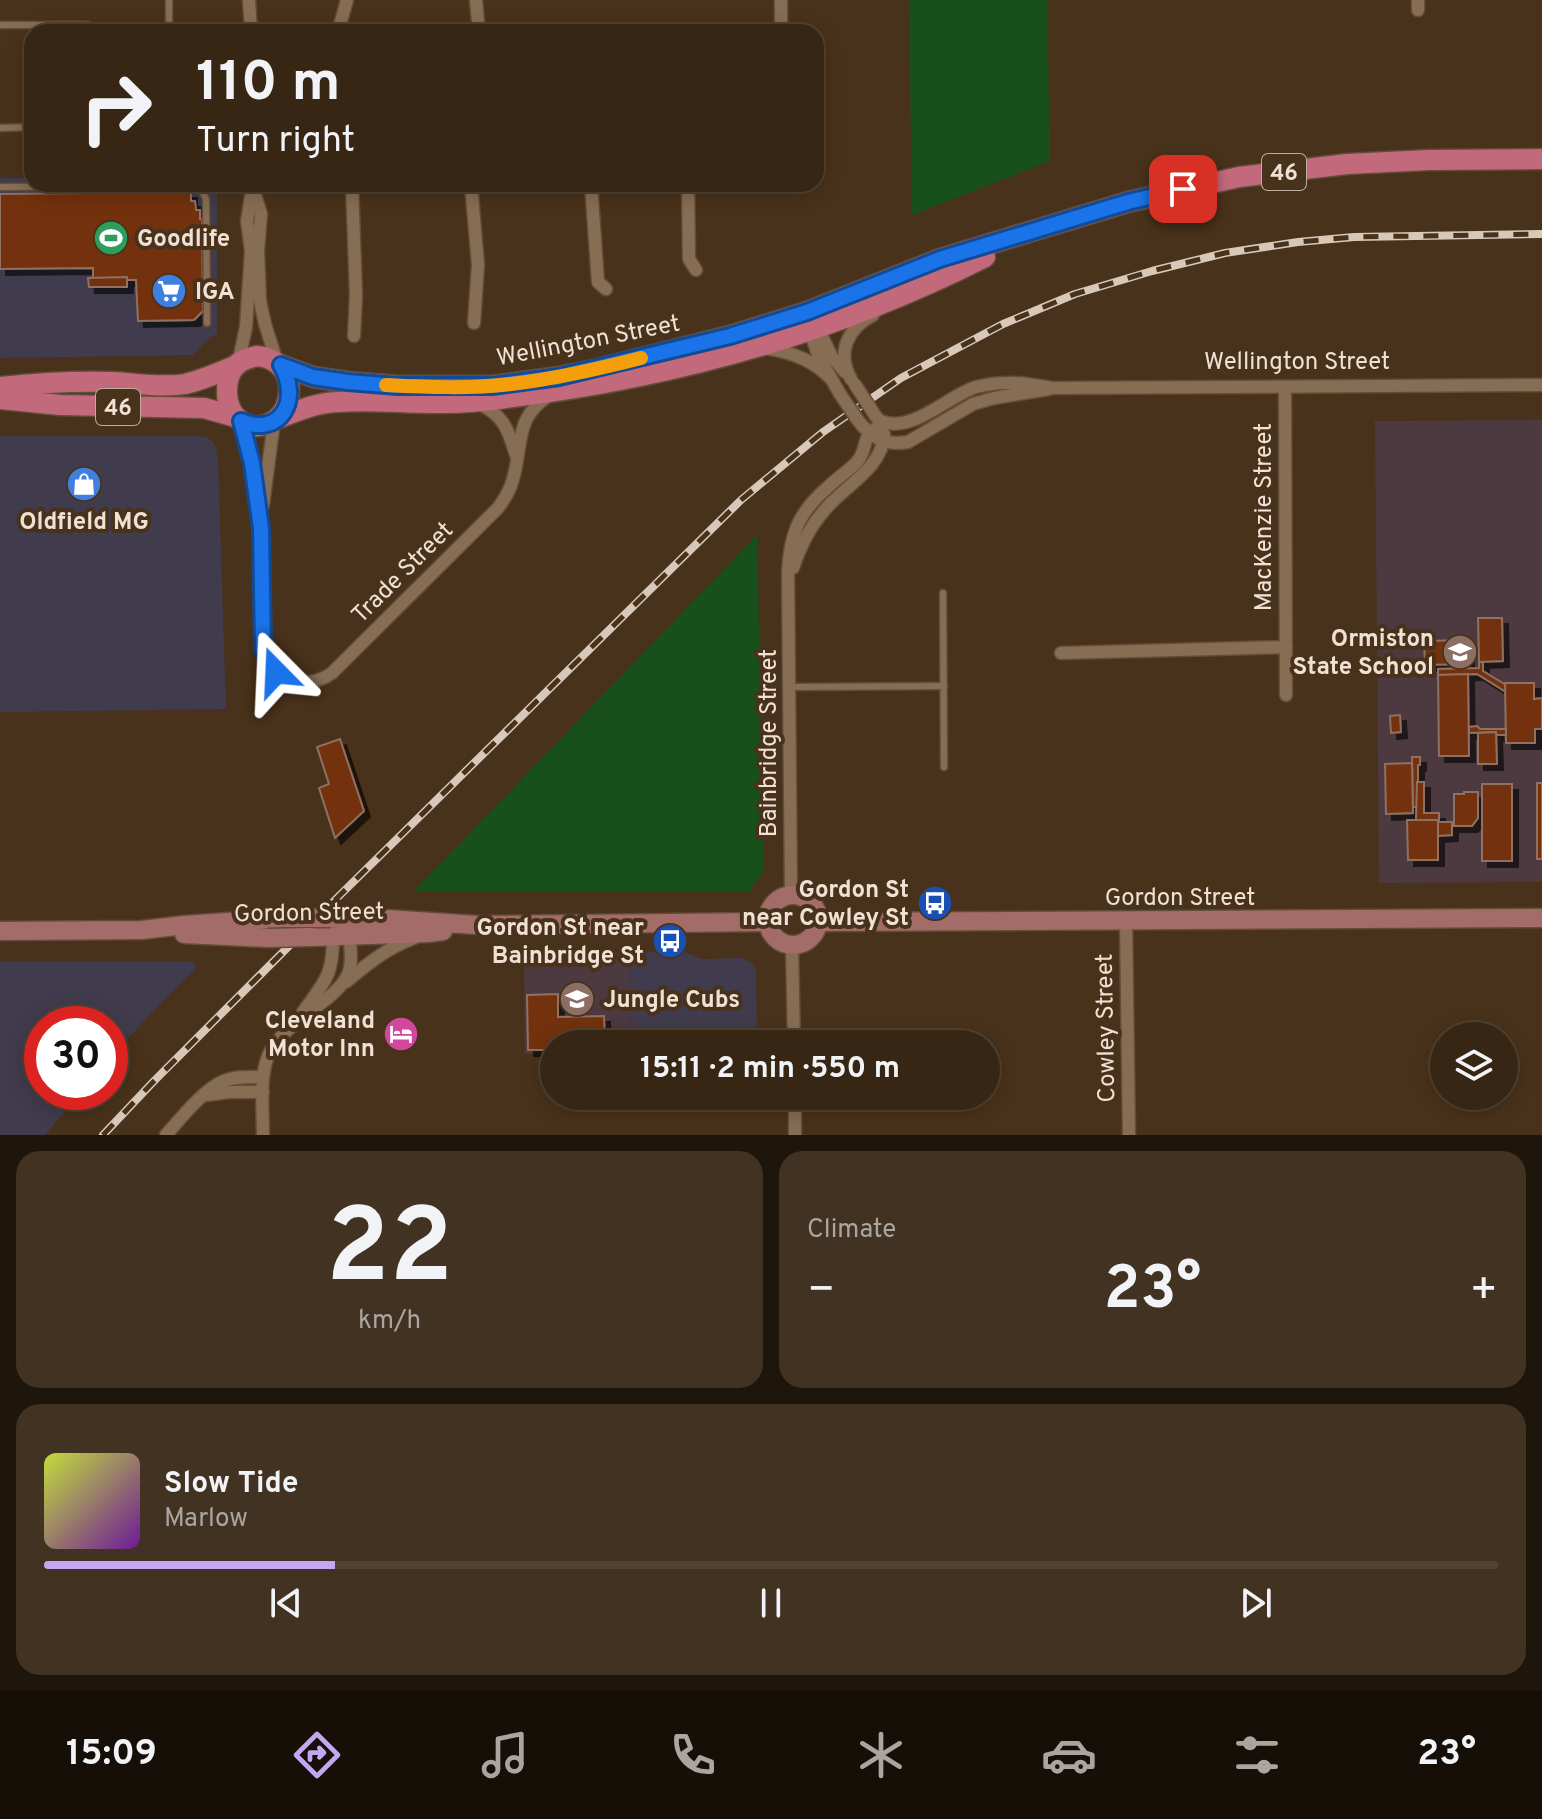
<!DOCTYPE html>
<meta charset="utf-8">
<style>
:root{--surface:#372614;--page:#423222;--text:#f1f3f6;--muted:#aaa5a0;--line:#514334;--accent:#c4a7f1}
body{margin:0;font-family:Overpass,sans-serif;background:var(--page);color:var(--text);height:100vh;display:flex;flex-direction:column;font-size:30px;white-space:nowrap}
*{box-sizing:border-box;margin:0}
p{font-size:26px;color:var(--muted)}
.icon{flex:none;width:44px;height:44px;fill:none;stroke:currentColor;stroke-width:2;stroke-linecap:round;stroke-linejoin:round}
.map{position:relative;height:1135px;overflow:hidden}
.sheet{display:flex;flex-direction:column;gap:16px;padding:16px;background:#1e150b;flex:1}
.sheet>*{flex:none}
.top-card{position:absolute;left:24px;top:24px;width:800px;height:168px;border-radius:24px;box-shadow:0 4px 20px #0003,0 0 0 2px var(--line);background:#372614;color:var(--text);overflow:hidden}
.fabs{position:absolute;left:1430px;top:1022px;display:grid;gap:16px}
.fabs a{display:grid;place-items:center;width:88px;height:88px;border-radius:50%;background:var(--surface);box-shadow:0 4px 20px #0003,0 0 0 2px var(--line);font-size:40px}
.speed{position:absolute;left:24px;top:1006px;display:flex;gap:16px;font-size:40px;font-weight:700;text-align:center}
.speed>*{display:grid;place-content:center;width:104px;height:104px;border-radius:50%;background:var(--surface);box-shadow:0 4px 20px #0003,0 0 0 2px var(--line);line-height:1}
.speed .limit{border:12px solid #d22;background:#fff;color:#111}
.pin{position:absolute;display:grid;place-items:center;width:68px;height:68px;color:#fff;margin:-34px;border-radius:16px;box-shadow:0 4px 12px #0006}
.me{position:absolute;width:88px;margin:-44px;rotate:339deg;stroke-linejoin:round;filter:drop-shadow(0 0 6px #0008)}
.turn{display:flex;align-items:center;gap:28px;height:168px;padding:0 40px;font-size:36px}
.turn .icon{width:104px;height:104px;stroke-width:2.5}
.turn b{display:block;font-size:56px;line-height:68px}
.big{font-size:60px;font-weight:700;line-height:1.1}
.sheet .tile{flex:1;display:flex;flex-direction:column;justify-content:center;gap:12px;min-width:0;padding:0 28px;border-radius:24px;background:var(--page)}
.sheet .dial{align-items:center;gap:0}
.dial b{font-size:104px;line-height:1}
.song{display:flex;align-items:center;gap:24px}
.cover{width:96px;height:96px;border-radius:12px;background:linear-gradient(135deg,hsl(70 70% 55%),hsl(280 70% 35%))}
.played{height:8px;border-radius:4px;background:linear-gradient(90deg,var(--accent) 20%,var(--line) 20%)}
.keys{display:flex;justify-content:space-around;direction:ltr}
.heat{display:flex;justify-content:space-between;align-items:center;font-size:44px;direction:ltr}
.sheet .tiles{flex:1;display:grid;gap:16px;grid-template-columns:1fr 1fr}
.tile:last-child{grid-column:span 2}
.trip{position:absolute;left:540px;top:1030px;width:460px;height:80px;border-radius:40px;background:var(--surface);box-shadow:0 4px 20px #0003,0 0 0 2px var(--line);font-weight:700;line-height:80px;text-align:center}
.dock{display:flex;height:128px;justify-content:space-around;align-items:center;background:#160f08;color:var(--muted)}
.dock .icon{width:56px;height:56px}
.dock .current{color:var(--accent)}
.dock b{font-size:36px;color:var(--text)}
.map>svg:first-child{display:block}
.commercial{fill:#413c4d}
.education{fill:#4d3940}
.green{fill:#18501b}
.building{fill:#733310;stroke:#906f60;stroke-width:2;filter:url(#shadow)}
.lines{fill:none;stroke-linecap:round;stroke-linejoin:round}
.lane-casing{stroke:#614d39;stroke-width:9}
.street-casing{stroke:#614d39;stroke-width:15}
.secondary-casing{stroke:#614d39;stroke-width:21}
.primary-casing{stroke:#614d39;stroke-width:23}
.lane{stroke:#876d54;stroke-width:6}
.street{stroke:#876d54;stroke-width:12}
.secondary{stroke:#a46c68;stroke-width:18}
.primary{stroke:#c26a7b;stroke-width:20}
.rail-casing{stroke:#d8c8ba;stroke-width:8}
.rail{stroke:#49321b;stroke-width:5;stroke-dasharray:15;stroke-linecap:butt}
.street-bridge-casing{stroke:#614d39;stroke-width:15;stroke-linecap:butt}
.secondary-bridge-casing{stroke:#614d39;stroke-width:21;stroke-linecap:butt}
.street-bridge{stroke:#876d54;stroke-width:12}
.secondary-bridge{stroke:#a46c68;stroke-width:18}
.route-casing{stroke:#114b97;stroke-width:20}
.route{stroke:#1a73e8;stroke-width:14}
.slow{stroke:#f59e0b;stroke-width:14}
.labels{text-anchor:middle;stroke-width:8;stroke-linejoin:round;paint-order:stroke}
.shield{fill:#49321b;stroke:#beac9c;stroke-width:2}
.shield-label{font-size:22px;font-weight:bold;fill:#f0e1d4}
.poi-label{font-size:24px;font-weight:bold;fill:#f0e1d4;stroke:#49321b;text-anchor:end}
.street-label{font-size:24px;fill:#f0e1d4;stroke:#49321b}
</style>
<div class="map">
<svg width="1542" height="1135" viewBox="0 0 1542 1135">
<defs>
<filter id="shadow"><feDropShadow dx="6" dy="6" stdDeviation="0" flood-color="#0009"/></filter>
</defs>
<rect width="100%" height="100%" fill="#49321b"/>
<g class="commercial">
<polygon points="0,178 32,178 32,184 217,184 217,333 204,343 193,355 0,358"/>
<polygon points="0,436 197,436 207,437 215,445 218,459 226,709 0,712"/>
<polygon points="629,952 685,952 701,959 743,958 751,963 756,970 757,1044 631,1044"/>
<polygon points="0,962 194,962 196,968 142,1023 110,1059 110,1024 42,1024 42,1092 81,1092 45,1135 0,1135"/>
</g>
<g class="education">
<polygon points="1542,420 1542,882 1379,883 1375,421"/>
<polygon points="629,952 631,1044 554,1044 554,1054 525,1054 524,954"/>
</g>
<g class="green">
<polygon points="909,0 1047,0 1050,161 912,215"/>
<polygon points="757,535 764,872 749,891 413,892"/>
</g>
<g class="building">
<polygon points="191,192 191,201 195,201 196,210 200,210 200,219 202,219 203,311 194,320 138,321 136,280 93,280 93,268 0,269 0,194"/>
<polygon points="127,277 127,287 89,287 88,278"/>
<polygon points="1478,618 1502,618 1503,661 1479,662"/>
<polygon points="1468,640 1468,664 1425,665 1424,641"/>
<polygon points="1479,662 1483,662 1483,671 1506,685 1506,692 1477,674 1438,675 1438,669 1479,668"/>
<polygon points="1468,674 1469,756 1439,756 1438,675"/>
<polygon points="1505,683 1534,683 1534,699 1542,698 1542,729 1535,729 1535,743 1506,743"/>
<polygon points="1400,715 1401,732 1391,733 1390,716"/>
<polygon points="1477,726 1480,729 1506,729 1506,735 1496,735 1496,732 1469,733 1469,727"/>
<polygon points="1496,732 1497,764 1478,764 1478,733"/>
<polygon points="340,739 364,811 335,838 319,788 329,784 317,747"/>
<polygon points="1412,757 1420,757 1420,765 1418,765 1418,807 1413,807"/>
<polygon points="1412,763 1413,813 1386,814 1385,764"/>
<polygon points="1417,782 1424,782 1424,813 1439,813 1439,820 1416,820"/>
<rect x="1537" y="783" width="5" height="76"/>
<rect x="1482" y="784" width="30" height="77"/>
<polygon points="1464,792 1478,792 1478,818 1472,826 1454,826 1454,794 1464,794"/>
<polygon points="1407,820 1438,820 1438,860 1408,860"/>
<polygon points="1438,822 1452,822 1452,835 1438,836"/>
<polygon points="558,994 558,1017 604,1016 605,1044 554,1044 554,1050 528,1050 527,995"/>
</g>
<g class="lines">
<g class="lane-casing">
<g id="lane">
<polyline points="169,0 169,32"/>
<polyline points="0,25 87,25 106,32"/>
<polyline points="0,128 32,127"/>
<polyline points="0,187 192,186 201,189 206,199 207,323"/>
<polyline points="943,593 944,767"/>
<polyline points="791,687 944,686"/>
</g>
</g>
<g class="street-casing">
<g id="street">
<polyline points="249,0 251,32"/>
<polyline points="476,0 479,32"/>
<polyline points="781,0 781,32"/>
<polyline points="1418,10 1418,0"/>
<polyline points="338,32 347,0"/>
<polyline points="352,184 356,295 354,336"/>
<polyline points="471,184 478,265 474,323"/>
<polyline points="591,184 598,282 606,289"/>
<polyline points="688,184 689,259 696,270"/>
<polyline points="254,191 261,214 258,250 260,301 265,324 277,362"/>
<polyline points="818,328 832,357 845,372"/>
<polyline points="810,331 818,355 840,394"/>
<path d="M763,348C787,351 812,359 829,377"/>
<polyline points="238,364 246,327 251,251 247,221 253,184"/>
<path d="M851,379C836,352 848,328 873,315"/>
<polyline points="1285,387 1286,695"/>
<path d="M480,404C505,417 508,430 516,455"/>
<path d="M871,409C874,414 877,420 883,422C914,432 948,396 976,387C1002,380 1026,383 1052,388L1542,385"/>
<path d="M857,419C870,437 885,446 908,442L973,404L994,398L1049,389"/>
<path d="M241,421L252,463L261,528L263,649C266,655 268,662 272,667C287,686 314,686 332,673L498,508C505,499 510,490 513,479C523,445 514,417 550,395"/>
<polyline points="263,505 274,422"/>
<path d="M793,568C800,547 809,528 823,512C842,487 883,469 884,434"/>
<polyline points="1061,653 1286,647"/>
<path d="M791,895L788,572C790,535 798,513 827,488C836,479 847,472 856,463C866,453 863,443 869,434C872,430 880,426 884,422"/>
<polyline points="1126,921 1129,1135"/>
<polyline points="792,946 794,1044"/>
<path d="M346,982C367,964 387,948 414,938"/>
<path d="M303,1012C325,981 333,976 333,937"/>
<polyline points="206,1095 229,1092 263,1092"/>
<polyline points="795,1096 795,1135"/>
<path d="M166,1135C180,1119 205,1088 224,1081C236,1076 251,1077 263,1077"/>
<path d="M263,1135C263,1111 259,1075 269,1054C285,1019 343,1000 350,968C352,958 350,947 350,937"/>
</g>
</g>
<g class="secondary-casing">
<g id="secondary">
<circle cx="793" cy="920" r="25"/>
<polyline points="330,918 387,919 477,925 768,922"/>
<polyline points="819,922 1542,918"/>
<polyline points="0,931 142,930 184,925 287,918"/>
<polyline points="184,934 268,938"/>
<polyline points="311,937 428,933 443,931"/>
</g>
</g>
<g class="primary-casing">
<g id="primary">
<path d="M257,356C280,358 293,376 288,399C284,422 256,436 237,418C224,406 224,379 235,366C241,360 249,358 257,356Z"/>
<polyline points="281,365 313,377 348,382 398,386 492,386 559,377 598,369 730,336 807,312 940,259 1128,202 1239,177 1347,164 1429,160 1542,159"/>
<path d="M0,387C37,383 73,381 111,382C135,383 160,388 185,384C203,380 220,372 237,365"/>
<polyline points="0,399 60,405 204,408 236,417"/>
<path d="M279,418C297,411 316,403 337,402C372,399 409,404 445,403C466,403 486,401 506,398C672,378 835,333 985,257"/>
</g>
</g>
<use href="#lane" class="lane"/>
<use href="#street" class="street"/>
<use href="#secondary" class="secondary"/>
<use href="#primary" class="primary"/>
<g class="rail-casing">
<polyline id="rail" points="103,1135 155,1080 339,896 741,500 823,432 901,378 1003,324 1075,294 1152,271 1225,253 1298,242 1354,237 1542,234"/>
</g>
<use href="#rail" class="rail"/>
<g class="street-bridge-casing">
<g id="street-bridge">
<polyline points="854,383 871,409"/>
<polyline points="840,394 857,419"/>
</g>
</g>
<g class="secondary-bridge-casing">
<g id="secondary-bridge">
<polyline points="287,918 330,918"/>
<polyline points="268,938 311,937"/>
</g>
</g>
<use href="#street-bridge" class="street-bridge"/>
<use href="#secondary-bridge" class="secondary-bridge"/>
</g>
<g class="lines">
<g class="route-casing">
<path id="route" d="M276,672L270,665L263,649L261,528L252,463L241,421C282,438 301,398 281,365L313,377L348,382L398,386H492L559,377L730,336L807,312L940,259L1128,202L1183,189"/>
</g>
<use href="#route" class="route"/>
<path class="slow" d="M386,385C427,387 470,389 511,384C555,379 598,369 641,358"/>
</g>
<defs>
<g id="stadium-disc" transform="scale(1.8)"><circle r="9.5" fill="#2e9e5b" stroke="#49321b"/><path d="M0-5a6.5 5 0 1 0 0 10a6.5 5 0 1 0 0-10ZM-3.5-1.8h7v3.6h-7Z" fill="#fff"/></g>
<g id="supermarket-disc" transform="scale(1.8)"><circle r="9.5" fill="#3f7fe0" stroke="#49321b"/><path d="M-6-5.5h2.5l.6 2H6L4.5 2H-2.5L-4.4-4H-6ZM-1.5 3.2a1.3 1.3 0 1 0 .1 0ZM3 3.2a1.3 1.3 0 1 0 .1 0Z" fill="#fff"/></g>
<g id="shop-disc" transform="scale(1.8)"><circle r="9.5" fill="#3f7fe0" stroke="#49321b"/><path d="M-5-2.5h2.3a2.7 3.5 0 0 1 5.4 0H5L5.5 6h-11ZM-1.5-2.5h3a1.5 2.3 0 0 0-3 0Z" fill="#fff"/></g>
<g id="school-disc" transform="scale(1.8)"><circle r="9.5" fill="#8d6e63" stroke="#49321b"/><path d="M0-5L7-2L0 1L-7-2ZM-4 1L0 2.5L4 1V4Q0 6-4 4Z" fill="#fff"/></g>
<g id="bus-disc" transform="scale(1.8)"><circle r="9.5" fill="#1a4fb4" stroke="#49321b"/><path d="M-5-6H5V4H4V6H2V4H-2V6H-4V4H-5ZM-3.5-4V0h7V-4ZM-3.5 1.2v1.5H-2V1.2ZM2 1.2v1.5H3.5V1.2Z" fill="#fff"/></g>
<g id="hotel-disc" transform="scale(1.8)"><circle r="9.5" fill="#d1479c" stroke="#49321b"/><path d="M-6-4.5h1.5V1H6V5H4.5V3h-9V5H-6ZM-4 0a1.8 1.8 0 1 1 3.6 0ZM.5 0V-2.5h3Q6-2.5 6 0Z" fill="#fff"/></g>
</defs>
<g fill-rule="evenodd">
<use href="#stadium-disc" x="111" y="238"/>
<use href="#supermarket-disc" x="169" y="291"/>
<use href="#shop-disc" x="84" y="484"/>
<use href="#school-disc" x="1460" y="652"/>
<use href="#bus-disc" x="935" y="903"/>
<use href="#bus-disc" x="670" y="941"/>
<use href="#school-disc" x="577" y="999"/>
<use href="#hotel-disc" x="401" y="1034"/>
</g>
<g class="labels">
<g class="shield">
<rect x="1262" y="154" width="44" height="36" rx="6"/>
<rect x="96" y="389" width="44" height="36" rx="6"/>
</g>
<g class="shield-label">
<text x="1284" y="180">46</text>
<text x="118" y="415">46</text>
</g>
<g class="poi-label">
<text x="137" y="246" text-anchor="start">Goodlife</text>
<text x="195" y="299" text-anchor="start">IGA</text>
<text x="84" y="529" text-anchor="middle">Oldfield MG</text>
<text x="1434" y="646">Ormiston<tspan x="1434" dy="28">State School</tspan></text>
<text x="909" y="897">Gordon St<tspan x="909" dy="28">near Cowley St</tspan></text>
<text x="644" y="935">Gordon St near<tspan x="644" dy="28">Bainbridge St</tspan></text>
<text x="603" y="1007" text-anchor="start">Jungle Cubs</text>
<text x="375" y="1028">Cleveland<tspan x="375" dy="28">Motor Inn</tspan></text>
</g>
<g class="street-label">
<text transform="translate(588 340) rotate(-11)" y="8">Wellington Street</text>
<text x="1297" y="369">Wellington Street</text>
<text transform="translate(1263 517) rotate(-90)" y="8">MacKenzie Street</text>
<text transform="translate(402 572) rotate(-45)" y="8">Trade Street</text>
<text transform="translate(768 743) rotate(-90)" y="8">Bainbridge Street</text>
<text x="1180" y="905">Gordon Street</text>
<text transform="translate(309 912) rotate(-1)" y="8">Gordon Street</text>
<text transform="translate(1105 1028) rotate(-91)" y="8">Cowley Street</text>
</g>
</g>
</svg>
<div class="fabs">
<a><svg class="icon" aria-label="layers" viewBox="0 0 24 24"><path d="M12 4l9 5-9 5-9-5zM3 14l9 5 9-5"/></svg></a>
</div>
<div class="speed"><div class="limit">30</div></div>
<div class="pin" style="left:1183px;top:189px;background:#d93025"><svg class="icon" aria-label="arrive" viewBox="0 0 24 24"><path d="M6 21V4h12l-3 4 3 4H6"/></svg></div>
<svg class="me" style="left:276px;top:672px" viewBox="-20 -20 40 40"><path d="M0-17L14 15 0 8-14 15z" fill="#1a73e8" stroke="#fff" stroke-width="4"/></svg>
<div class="trip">15:11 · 2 min · 550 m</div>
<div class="top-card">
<div class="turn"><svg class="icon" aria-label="right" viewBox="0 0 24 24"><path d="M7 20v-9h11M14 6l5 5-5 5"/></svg><div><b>110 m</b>Turn right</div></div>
</div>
</div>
<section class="sheet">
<div class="tiles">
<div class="tile dial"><b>22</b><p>km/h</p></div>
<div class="tile"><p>Climate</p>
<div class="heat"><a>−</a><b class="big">23°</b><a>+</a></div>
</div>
<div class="tile">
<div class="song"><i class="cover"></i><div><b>Slow Tide</b><p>Marlow</p></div></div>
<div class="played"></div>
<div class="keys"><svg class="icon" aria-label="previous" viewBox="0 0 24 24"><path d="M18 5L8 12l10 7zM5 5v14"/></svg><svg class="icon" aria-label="pause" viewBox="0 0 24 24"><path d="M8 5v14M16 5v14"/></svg><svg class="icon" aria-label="next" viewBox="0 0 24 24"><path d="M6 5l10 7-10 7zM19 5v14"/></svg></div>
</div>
</div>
</section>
<nav class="dock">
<b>15:09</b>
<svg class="icon current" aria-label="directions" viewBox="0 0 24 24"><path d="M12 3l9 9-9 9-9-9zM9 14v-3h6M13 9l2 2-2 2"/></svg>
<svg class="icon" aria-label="music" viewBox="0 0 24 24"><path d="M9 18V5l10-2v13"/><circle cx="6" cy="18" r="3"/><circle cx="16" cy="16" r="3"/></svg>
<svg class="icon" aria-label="phone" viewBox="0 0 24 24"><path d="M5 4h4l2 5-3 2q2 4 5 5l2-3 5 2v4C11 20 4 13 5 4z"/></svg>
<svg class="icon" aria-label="climate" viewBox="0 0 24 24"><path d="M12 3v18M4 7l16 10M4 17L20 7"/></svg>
<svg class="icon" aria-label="car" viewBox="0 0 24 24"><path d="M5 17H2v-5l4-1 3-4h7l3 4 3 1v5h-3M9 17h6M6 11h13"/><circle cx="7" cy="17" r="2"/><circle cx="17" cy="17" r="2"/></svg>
<svg class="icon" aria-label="filters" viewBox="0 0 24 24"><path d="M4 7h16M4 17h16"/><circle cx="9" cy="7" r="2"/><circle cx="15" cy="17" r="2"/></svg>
<b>23°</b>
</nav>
